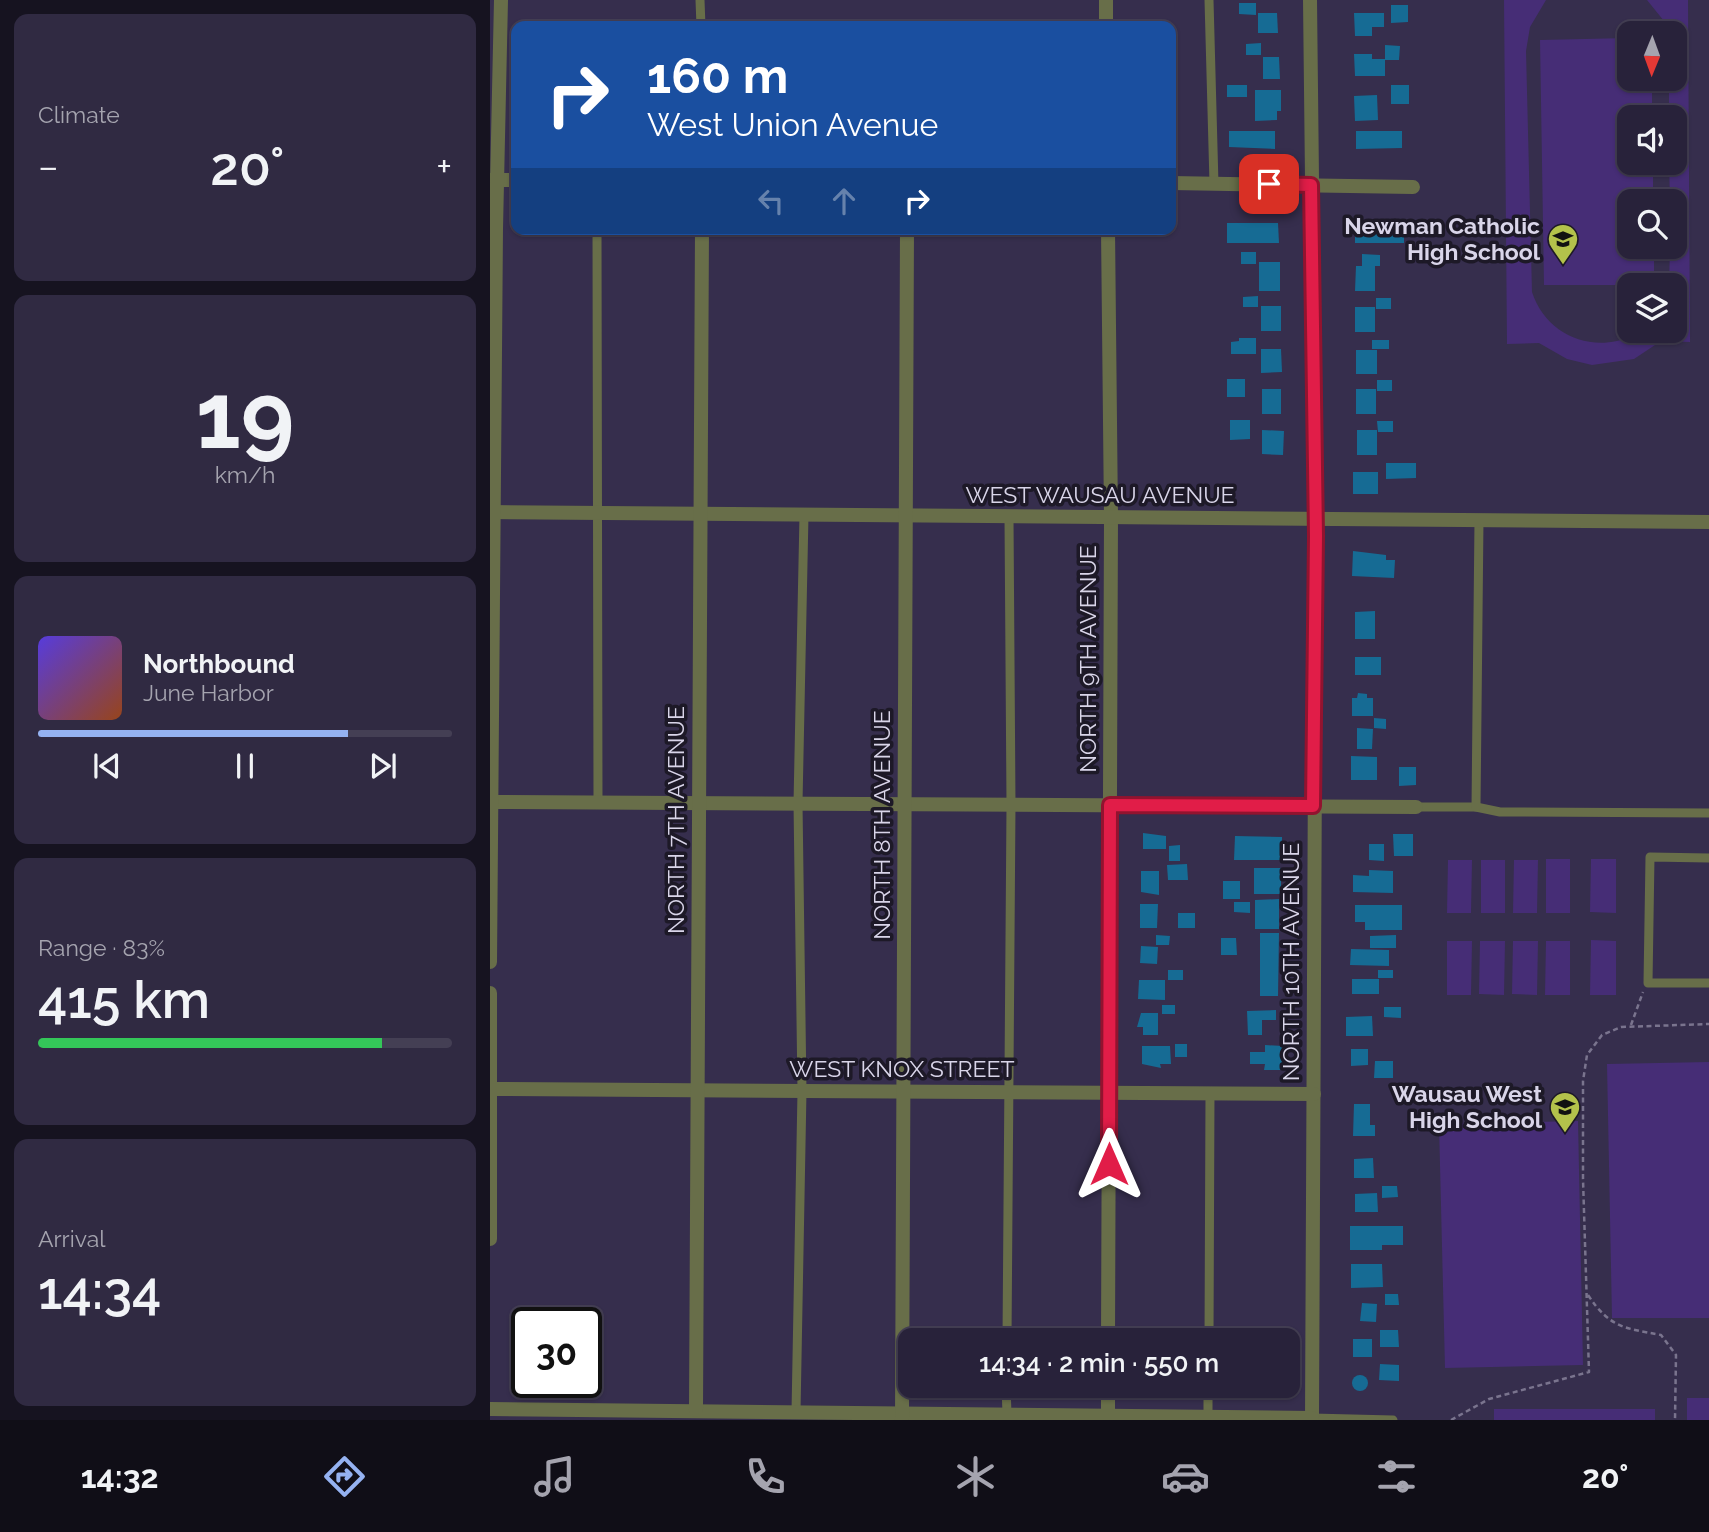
<!DOCTYPE html>
<meta charset="utf-8">
<style>
:root{--surface:#28223a;--page:#302a42;--text:#f1f3f6;--muted:#a5a4af;--line:#443f54;--accent:#95b2f1}
body{margin:0;font-family:Raleway,sans-serif;background:var(--page);color:var(--text);height:100vh;display:flex;flex-direction:column;font-size:26px;white-space:nowrap}
*{box-sizing:border-box;margin:0}
p{font-size:23px;color:var(--muted)}
.icon{flex:none;width:38px;height:38px;fill:none;stroke:currentColor;stroke-width:2;stroke-linecap:round;stroke-linejoin:round}
.map{position:relative;flex:1;overflow:hidden}
.side{display:flex;flex-direction:column;gap:14px;padding:14px;background:#161320;width:490px}
.side>*{flex:none}
.banner{position:absolute;left:21px;top:21px;width:665px;height:214px;border-radius:14px;box-shadow:0 2px 5px #0004,0 0 0 2px var(--line);background:#1a4fa0;color:#fff;overflow:hidden}
.needle{width:46px;rotate:181deg}
.controls{position:absolute;left:1127px;top:21px;display:grid;gap:14px}
.controls a{display:grid;place-items:center;width:70px;height:70px;border-radius:14px;background:var(--surface);box-shadow:0 2px 5px #0004,0 0 0 2px var(--line);font-size:35px}
.speed{position:absolute;left:21px;top:1307px;display:flex;gap:14px;font-size:35px;font-weight:700;text-align:center}
.speed>*{display:grid;place-content:center;width:91px;height:91px;border-radius:50%;background:var(--surface);box-shadow:0 2px 5px #0004,0 0 0 2px var(--line);line-height:1}
.speed .limit{border:4px solid #111;border-radius:10px;background:#fff;color:#111}
.pin{position:absolute;display:grid;place-items:center;width:60px;height:60px;color:#fff;margin:-30px;border-radius:14px;box-shadow:0 4px 10px #0006}
.me{position:absolute;width:77px;margin:-38px;rotate:0deg;stroke-linejoin:round;filter:drop-shadow(0 0 5px #0008)}
.turn{display:flex;align-items:center;gap:24px;height:147px;padding:0 21px;font-size:32px}
.turn .icon{width:91px;height:91px;stroke-width:2.5}
.turn b{display:block;font-size:49px;line-height:60px}
.lanes{display:flex;align-items:center;height:66px;padding:0 21px;background:#0003;justify-content:center;gap:35px;direction:ltr}
.lanes .off{opacity:.35}
.big{font-size:52px;font-weight:600;line-height:1.1}
.side .tile{flex:1;display:flex;flex-direction:column;justify-content:center;gap:10px;min-width:0;padding:0 24px;border-radius:14px;background:var(--page)}
.side .dial{align-items:center;gap:0}
.dial b{font-size:91px;line-height:1}
.song{display:flex;align-items:center;gap:21px}
.cover{width:84px;height:84px;border-radius:10px;background:linear-gradient(135deg,hsl(250 70% 55%),hsl(20 70% 35%))}
.played{height:7px;border-radius:4px;background:linear-gradient(90deg,var(--accent) 75%,var(--line) 75%)}
.keys{display:flex;justify-content:space-around;direction:ltr}
.heat{display:flex;justify-content:space-between;align-items:center;font-size:38px;direction:ltr}
.charge{height:10px;border-radius:5px;background:linear-gradient(90deg,#34c759 83%,var(--line) 0)}
.trip{position:absolute;left:408px;top:1328px;width:402px;height:70px;border-radius:14px;background:var(--surface);box-shadow:0 2px 5px #0004,0 0 0 2px var(--line);font-weight:600;line-height:70px;text-align:center}
.menu{display:flex;height:112px;justify-content:space-around;align-items:center;background:#100e17;color:var(--muted)}
.menu .icon{width:49px;height:49px}
.menu .selected{color:var(--accent)}
.menu b{font-size:32px;color:var(--text)}
main{display:flex;flex:1;min-height:0}
.map>svg:first-child{display:block}
.green{fill:#462d76}
.building{fill:#166b94}
.lines{fill:none;stroke-linecap:round;stroke-linejoin:round}
.path{stroke:#7a748e;stroke-width:2.5;stroke-dasharray:5 3.5;stroke-linecap:butt}
.lane{stroke:#686e49;stroke-width:9}
.street{stroke:#686e49;stroke-width:14}
.route-casing{stroke:#92132f;stroke-width:18}
.route{stroke:#e11d48;stroke-width:12}
.labels{text-anchor:middle;stroke-width:7;stroke-linejoin:round;paint-order:stroke}
.poi-label{font-size:23px;font-weight:bold;fill:#d9d5e9;stroke:#1d1927;text-anchor:end}
.street-label{font-size:23px;fill:#d9d5e9;stroke:#1d1927}
</style>
<main>
<section class="side">
<div class="tile"><p>Climate</p>
<div class="heat"><a>−</a><b class="big">20°</b><a>+</a></div>
</div>
<div class="tile dial"><b>19</b><p>km/h</p></div>
<div class="tile">
<div class="song"><i class="cover"></i><div><b>Northbound</b><p>June Harbor</p></div></div>
<div class="played"></div>
<div class="keys"><svg class="icon" aria-label="previous" viewBox="0 0 24 24"><path d="M18 5L8 12l10 7zM5 5v14"/></svg><svg class="icon" aria-label="pause" viewBox="0 0 24 24"><path d="M8 5v14M16 5v14"/></svg><svg class="icon" aria-label="next" viewBox="0 0 24 24"><path d="M6 5l10 7-10 7zM19 5v14"/></svg></div>
</div>
<div class="tile"><p>Range · 83%</p><b class="big">415 km</b><div class="charge"></div></div>
<div class="tile"><p>Arrival</p><b class="big">14:34</b></div>
</section>
<div class="map">
<svg width="1219" height="1420" viewBox="0 0 1219 1420">
<rect width="100%" height="100%" fill="#362e4d"/>
<g class="green">
<path d="M1014,0H1056L1040,27L1036,51L1042,292C1054,329 1090,349 1127,341C1136,339 1144,332 1152,331C1163,329 1174,331 1185,331V285H1179L1180,247H1185V201H1180L1179,163H1185V117H1179V79H1185V33H1177L1174,21L1157,0H1198L1200,342L1171,341L1144,359L1102,365L1077,359L1049,343L1017,344Z"/>
<polygon points="1139,38 1139,79 1162,79 1162,117 1139,117 1139,163 1163,163 1163,201 1139,201 1139,247 1164,247 1164,285 1054,285 1050,40"/>
<rect x="1056" y="859" width="24" height="54"/>
<polygon points="1101,859 1126,859 1126,913 1100,912"/>
<polygon points="958,860 982,860 981,913 957,913"/>
<rect x="991" y="860" width="24" height="53"/>
<polygon points="1024,860 1048,860 1047,913 1023,913"/>
<polygon points="1101,940 1126,941 1126,995 1100,995"/>
<polygon points="957,941 982,941 981,995 957,995"/>
<polygon points="990,941 1015,941 1014,995 989,994"/>
<polygon points="1023,941 1048,941 1047,995 1022,994"/>
<polygon points="1056,941 1080,941 1080,995 1055,995"/>
<polygon points="1219,1062 1219,1318 1122,1318 1117,1064"/>
<polygon points="1088,1121 1093,1365 955,1368 949,1124"/>
<rect x="1197" y="1398" width="22" height="22"/>
<rect x="1004" y="1409" width="161" height="11"/>
</g>
<g class="building">
<polygon points="749,3 766,3 766,15 749,14"/>
<polygon points="901,5 918,5 918,22 901,23"/>
<polygon points="768,13 787,13 788,33 768,33"/>
<polygon points="864,13 894,13 894,27 882,27 882,36 865,36"/>
<polygon points="771,43 771,55 756,55 756,44"/>
<polygon points="895,45 910,46 909,60 895,60"/>
<polygon points="864,54 882,54 882,59 895,59 895,76 865,76"/>
<polygon points="773,57 789,57 790,79 773,79"/>
<rect x="737" y="85" width="20" height="12"/>
<rect x="901" y="85" width="18" height="19"/>
<polygon points="765,90 791,90 791,111 787,111 787,120 765,121"/>
<polygon points="887,95 888,120 865,121 864,96"/>
<polygon points="739,131 785,131 785,149 739,147"/>
<polygon points="866,131 912,131 912,148 866,149"/>
<polygon points="737,223 788,223 789,243 737,243"/>
<rect x="865" y="223" width="49" height="20"/>
<rect x="751" y="252" width="15" height="12"/>
<polygon points="872,254 890,255 890,266 885,266 885,291 865,291 866,266 872,266"/>
<rect x="769" y="262" width="21" height="29"/>
<polygon points="768,296 768,307 753,307 753,297"/>
<rect x="886" y="298" width="15" height="11"/>
<rect x="771" y="306" width="20" height="25"/>
<rect x="865" y="307" width="20" height="25"/>
<polygon points="749,338 766,338 766,354 741,354 741,342 749,341"/>
<rect x="882" y="340" width="17" height="9"/>
<polygon points="771,349 791,349 792,372 771,373"/>
<rect x="866" y="350" width="21" height="24"/>
<rect x="737" y="379" width="18" height="18"/>
<rect x="887" y="380" width="15" height="11"/>
<rect x="772" y="389" width="19" height="25"/>
<rect x="866" y="389" width="20" height="25"/>
<polygon points="740,420 760,420 760,439 740,440"/>
<polygon points="887,421 903,421 903,432 888,432"/>
<polygon points="772,430 794,431 793,455 772,454"/>
<rect x="867" y="430" width="20" height="25"/>
<polygon points="896,463 926,463 926,478 896,479"/>
<rect x="863" y="472" width="25" height="22"/>
<polygon points="863,551 896,555 896,560 905,560 904,578 862,576"/>
<polygon points="885,611 885,639 865,639 865,612"/>
<rect x="865" y="657" width="26" height="18"/>
<polygon points="868,693 877,694 877,698 883,698 883,716 862,716 862,698 867,698"/>
<polygon points="884,718 896,719 896,729 884,728"/>
<polygon points="867,728 883,729 882,749 867,749"/>
<polygon points="861,756 887,757 887,780 861,780"/>
<polygon points="909,767 926,767 926,785 909,786"/>
<polygon points="653,833 676,836 676,849 653,849"/>
<polygon points="903,834 923,834 923,856 904,856"/>
<polygon points="745,836 792,837 792,860 744,860"/>
<polygon points="879,844 894,844 894,861 879,860"/>
<polygon points="690,845 690,861 679,861 679,846"/>
<polygon points="697,864 698,880 678,880 677,865"/>
<rect x="764" y="868" width="27" height="26"/>
<polygon points="879,870 903,871 903,893 863,892 863,875 879,876"/>
<polygon points="651,871 669,871 669,895 651,892"/>
<rect x="733" y="881" width="17" height="18"/>
<polygon points="789,899 789,929 765,929 765,900"/>
<polygon points="744,902 760,902 760,913 744,912"/>
<polygon points="650,904 668,904 667,928 650,928"/>
<polygon points="865,905 912,905 912,930 875,930 875,922 865,922"/>
<rect x="688" y="913" width="17" height="15"/>
<polygon points="770,933 789,933 788,996 770,996"/>
<polygon points="666,935 680,936 679,945 666,945"/>
<polygon points="906,935 906,948 880,948 880,936"/>
<polygon points="731,938 746,938 747,955 731,955"/>
<polygon points="651,946 668,947 667,964 650,963"/>
<polygon points="861,949 899,950 899,966 860,965"/>
<rect x="678" y="970" width="15" height="10"/>
<rect x="888" y="970" width="15" height="8"/>
<rect x="862" y="979" width="27" height="15"/>
<polygon points="649,980 675,980 675,1000 648,999"/>
<rect x="672" y="1005" width="13" height="9"/>
<polygon points="894,1007 911,1007 911,1018 894,1017"/>
<polygon points="786,1010 786,1020 772,1020 772,1035 758,1035 757,1011"/>
<polygon points="651,1013 668,1013 668,1035 653,1035 653,1027 647,1027"/>
<polygon points="882,1016 883,1036 856,1036 856,1017"/>
<rect x="685" y="1044" width="12" height="13"/>
<polygon points="775,1045 793,1046 793,1070 774,1070 775,1064 760,1064 760,1052 775,1052"/>
<polygon points="652,1046 680,1046 681,1064 670,1064 671,1068 652,1064"/>
<polygon points="861,1049 878,1049 878,1065 861,1066"/>
<polygon points="885,1061 903,1061 903,1078 884,1078"/>
<polygon points="864,1104 880,1104 880,1125 885,1125 885,1136 863,1136"/>
<polygon points="883,1158 884,1178 864,1178 864,1159"/>
<polygon points="892,1186 907,1186 908,1197 892,1198"/>
<polygon points="887,1193 888,1212 865,1212 865,1194"/>
<polygon points="860,1226 913,1226 913,1245 892,1245 892,1250 860,1250"/>
<polygon points="861,1264 892,1264 893,1287 861,1288"/>
<polygon points="895,1294 908,1294 909,1305 895,1305"/>
<polygon points="872,1303 887,1304 886,1322 870,1321"/>
<polygon points="890,1330 908,1330 909,1347 890,1347"/>
<rect x="863" y="1339" width="19" height="18"/>
<polygon points="890,1364 909,1365 909,1381 889,1380"/>
<circle cx="870" cy="1383" r="8"/>
</g>
<g class="lines">
<g class="path">
<polyline points="1141,1025 1153,992"/>
<path d="M1098,1295C1120,1328 1134,1328 1171,1335L1186,1355L1185,1420"/>
<polyline points="961,1420 999,1399 1099,1372 1093,1179 1093,1081 1097,1055 1112,1035 1131,1027 1219,1024"/>
</g>
<g class="lane">
<polyline points="210,0 211,26"/>
<polyline points="719,0 724,184"/>
<polyline points="107,229 108,802"/>
<polyline points="926,807 986,807 1010,812 1219,813"/>
<polyline points="986,807 989,520"/>
<polyline points="1219,858 1160,857 1158,983 1219,983"/>
<polyline points="517,1340 521,805 519,517"/>
<polyline points="719,1340 720,1093"/>
<polyline points="516,1386 517,1414"/>
<polyline points="306,1412 312,1091 308,803 314,515"/>
<polyline points="718,1417 718,1386"/>
<polyline points="822,1418 903,1420"/>
</g>
<g class="street">
<polyline points="616,0 616,26"/>
<polyline points="820,0 826,536 822,1420"/>
<polyline points="0,180 26,180"/>
<polyline points="681,183 923,187"/>
<polyline points="618,229 621,517 618,1340"/>
<polyline points="0,512 1219,522"/>
<polyline points="0,802 926,807"/>
<polyline points="0,962 6,229 11,0"/>
<polyline points="0,993 0,1239"/>
<polyline points="0,1089 824,1094"/>
<polyline points="0,1409 822,1418"/>
<polyline points="206,1410 212,229"/>
<polyline points="412,1420 417,229"/>
<polyline points="618,1420 618,1386"/>
</g>
</g>
<g class="lines">
<g class="route-casing">
<polyline id="route" points="619,1164 620,805 823,806 826,536 821,185 779,184"/>
</g>
<use href="#route" class="route"/>
</g>
<defs>
<g id="school-pin" transform="scale(1.575)"><path d="M0 17L-7.5 6A9.5 9.5 0 1 1 7.5 6Z" fill="#b3c24b" stroke="#1d1927"/><path d="M0-5L7-2L0 1L-7-2ZM-4 1L0 2.5L4 1V4Q0 6-4 4Z" fill="#111"/></g>
</defs>
<g fill-rule="evenodd">
<use href="#school-pin" x="1073" y="239"/>
<use href="#school-pin" x="1075" y="1107"/>
</g>
<g class="labels">
<g class="poi-label">
<text x="1050" y="234">Newman Catholic<tspan x="1050" dy="26">High School</tspan></text>
<text x="1052" y="1102">Wausau West<tspan x="1052" dy="26">High School</tspan></text>
</g>
<g class="street-label">
<text x="610" y="503">WEST WAUSAU AVENUE</text>
<text transform="translate(598 659) rotate(-90)" y="8">NORTH 9TH AVENUE</text>
<text transform="translate(186 820) rotate(-90)" y="8">NORTH 7TH AVENUE</text>
<text transform="translate(392 825) rotate(-90)" y="8">NORTH 8TH AVENUE</text>
<text transform="translate(801 962) rotate(-90)" y="8">NORTH 10TH AVENUE</text>
<text x="412" y="1077">WEST KNOX STREET</text>
</g>
</g>
</svg>
<div class="controls">
<a><svg class="needle" viewBox="-14 -14 28 28"><path d="M0-13l5 13h-10z" fill="#e53935"/><path d="M0 13l5-13h-10z" fill="#a5a4af"/></svg></a>
<a><svg class="icon" aria-label="sound" viewBox="0 0 24 24"><path d="M4 9h4l5-4v14l-5-4H4zM17 9q2 3 0 6"/></svg></a>
<a><svg class="icon" aria-label="search" viewBox="0 0 24 24"><circle cx="10" cy="10" r="6"/><path d="M15 15l6 6"/></svg></a>
<a><svg class="icon" aria-label="layers" viewBox="0 0 24 24"><path d="M12 4l9 5-9 5-9-5zM3 14l9 5 9-5"/></svg></a>
</div>
<div class="speed"><div class="limit">30</div></div>
<div class="pin" style="left:779px;top:184px;background:#d93025"><svg class="icon" aria-label="arrive" viewBox="0 0 24 24"><path d="M6 21V4h12l-3 4 3 4H6"/></svg></div>
<svg class="me" style="left:619px;top:1164px" viewBox="-20 -20 40 40"><path d="M0-17L14 15 0 8-14 15z" fill="#e11d48" stroke="#fff" stroke-width="4"/></svg>
<div class="trip">14:34 · 2 min · 550 m</div>
<div class="banner">
<div class="turn"><svg class="icon" aria-label="right" viewBox="0 0 24 24"><path d="M7 20v-9h11M14 6l5 5-5 5"/></svg><div><b>160 m</b>West Union Avenue</div></div>
<div class="lanes"><svg class="icon off" aria-label="left" viewBox="0 0 24 24"><path d="M17 20v-9H6M10 6l-5 5 5 5"/></svg><svg class="icon off" aria-label="ahead" viewBox="0 0 24 24"><path d="M12 20V5M6 11l6-6 6 6"/></svg><svg class="icon" aria-label="right" viewBox="0 0 24 24"><path d="M7 20v-9h11M14 6l5 5-5 5"/></svg></div>
</div>
</div>
</main>
<nav class="menu">
<b>14:32</b>
<svg class="icon selected" aria-label="directions" viewBox="0 0 24 24"><path d="M12 3l9 9-9 9-9-9zM9 14v-3h6M13 9l2 2-2 2"/></svg>
<svg class="icon" aria-label="music" viewBox="0 0 24 24"><path d="M9 18V5l10-2v13"/><circle cx="6" cy="18" r="3"/><circle cx="16" cy="16" r="3"/></svg>
<svg class="icon" aria-label="phone" viewBox="0 0 24 24"><path d="M5 4h4l2 5-3 2q2 4 5 5l2-3 5 2v4C11 20 4 13 5 4z"/></svg>
<svg class="icon" aria-label="climate" viewBox="0 0 24 24"><path d="M12 3v18M4 7l16 10M4 17L20 7"/></svg>
<svg class="icon" aria-label="car" viewBox="0 0 24 24"><path d="M5 17H2v-5l4-1 3-4h7l3 4 3 1v5h-3M9 17h6M6 11h13"/><circle cx="7" cy="17" r="2"/><circle cx="17" cy="17" r="2"/></svg>
<svg class="icon" aria-label="filters" viewBox="0 0 24 24"><path d="M4 7h16M4 17h16"/><circle cx="9" cy="7" r="2"/><circle cx="15" cy="17" r="2"/></svg>
<b>20°</b>
</nav>
